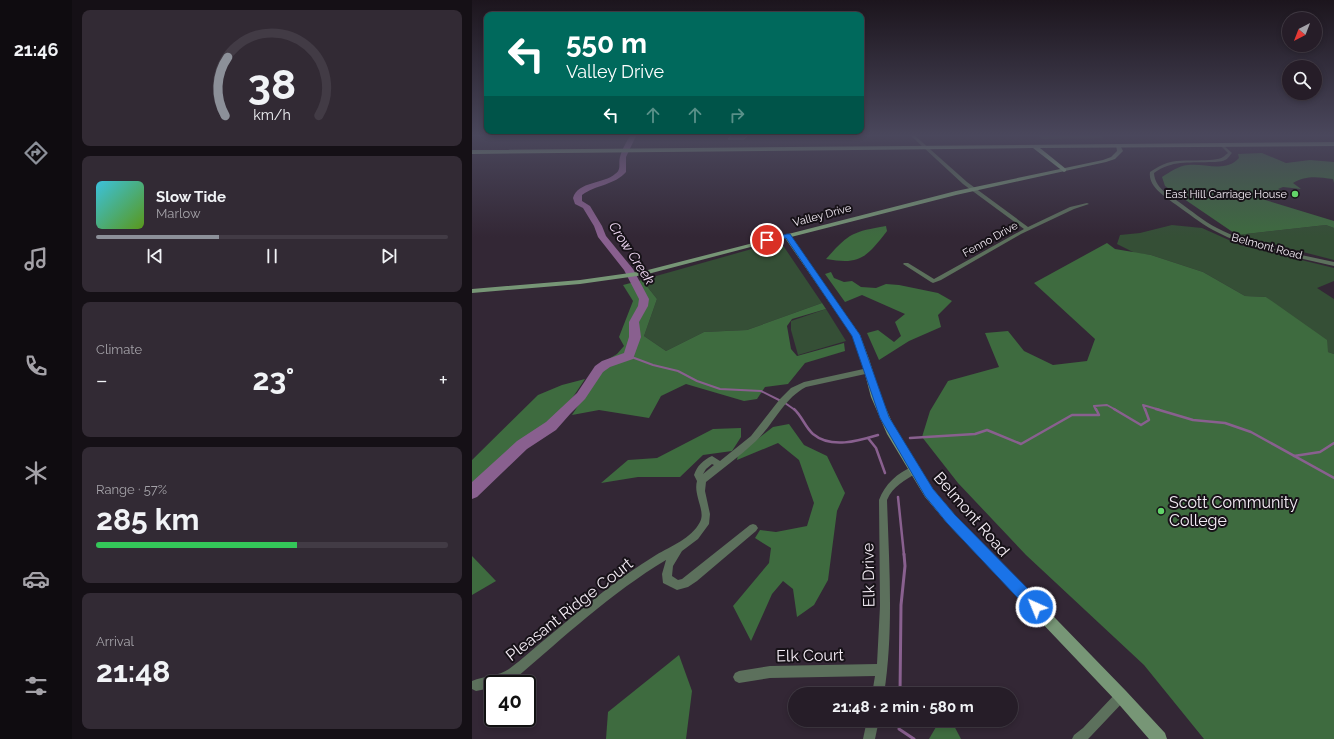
<!DOCTYPE html>
<meta charset="utf-8">
<style>
:root{--surface:#261d28;--page:#322a34;--text:#f1f3f6;--muted:#a4a2a8;--line:#423b45;--accent:#8c9099}
body{margin:0;font-family:Raleway,sans-serif;background:var(--page);color:var(--text);height:100vh;display:flex;flex-direction:column;font-size:15px;white-space:nowrap}
*{box-sizing:border-box;margin:0}
p{font-size:13px;color:var(--muted)}
.icon{flex:none;width:22px;height:22px;fill:none;stroke:currentColor;stroke-width:2;stroke-linecap:round;stroke-linejoin:round}
.map{position:relative;flex:1;overflow:hidden}
.details{display:flex;flex-direction:column;gap:10px;padding:10px;background:#151016;width:400px}
.details>*{flex:none}
.guide{position:absolute;left:12px;top:12px;width:380px;height:122px;border-radius:8px;box-shadow:0 2px 6px #0003,0 0 0 1px var(--line);background:#00695c;color:#fff;overflow:hidden}
.needle{width:26px;rotate:222deg}
.tools{position:absolute;left:810px;top:12px;display:grid;gap:8px}
.tools a{display:grid;place-items:center;width:40px;height:40px;border-radius:50%;background:var(--surface);box-shadow:0 2px 6px #0003,0 0 0 1px var(--line);font-size:20px}
.speed{position:absolute;left:12px;top:675px;display:flex;gap:8px;font-size:20px;font-weight:700;text-align:center}
.speed>*{display:grid;place-content:center;width:52px;height:52px;border-radius:50%;background:var(--surface);box-shadow:0 2px 6px #0003,0 0 0 1px var(--line);line-height:1}
.speed .limit{border:2px solid #111;border-radius:6px;background:#fff;color:#111}
.pin{position:absolute;display:grid;place-items:center;width:34px;height:34px;color:#fff;margin:-17px;border:2px solid #fff;border-radius:50%;box-shadow:0 1px 4px #0007}
.me{position:absolute;width:44px;margin:-22px;rotate:316deg;stroke-linejoin:round;filter:drop-shadow(0 0 3px #0008)}
.turn{display:flex;align-items:center;gap:14px;height:84px;padding:0 16px;font-size:18px}
.turn .icon{width:52px;height:52px;stroke-width:2.5}
.turn b{display:block;font-size:28px;line-height:34px}
.lanes{display:flex;align-items:center;height:38px;padding:0 16px;background:#0003;justify-content:center;gap:20px;direction:ltr}
.lanes .off{opacity:.35}
.big{font-size:30px;font-weight:700;line-height:1.1}
.details .widget{flex:1;display:flex;flex-direction:column;justify-content:center;gap:6px;min-width:0;padding:0 14px;border-radius:8px;background:var(--page)}
.details .dial{align-items:center;gap:0}
.dial svg{height:104px;overflow:visible;fill:none;stroke:var(--line);stroke-width:7;stroke-linecap:round;text-anchor:middle}
.dial text{fill:var(--text);stroke:none}
.song{display:flex;align-items:center;gap:12px}
.cover{width:48px;height:48px;border-radius:6px;background:linear-gradient(135deg,hsl(190 70% 55%),hsl(90 70% 35%))}
.played{height:4px;border-radius:2px;background:linear-gradient(90deg,var(--accent) 35%,var(--line) 35%)}
.keys{display:flex;justify-content:space-around;direction:ltr}
.heat{display:flex;justify-content:space-between;align-items:center;font-size:22px;direction:ltr}
.charge{height:6px;border-radius:3px;background:linear-gradient(90deg,#34c759 57%,var(--line) 0)}
.trip{position:absolute;left:316px;top:687px;width:230px;height:40px;border-radius:20px;background:var(--surface);box-shadow:0 2px 6px #0003,0 0 0 1px var(--line);font-weight:700;line-height:40px;text-align:center}
main{display:flex;flex:1;min-height:0}
.menu{display:flex;flex-direction:column;width:72px;justify-content:space-around;align-items:center;background:#0f0c10;color:var(--muted)}
.menu .icon{width:28px;height:28px}
.menu .active{color:var(--accent)}
.menu b{font-size:18px;color:var(--text)}
.map>svg:first-child{display:block}
.green{fill:#354f36}
.forest{fill:#3e6b3f}
.lines{fill:none;stroke-linecap:round;stroke-linejoin:round}
.stream-far2{stroke:#89608f;stroke-width:2}
.stream-far1{stroke:#89608f;stroke-width:2.5}
.stream{stroke:#89608f;stroke-width:3}
.river{fill:#89608f;fill-rule:evenodd}
.building{fill:#663f6c;stroke:#958797}
.street{fill:#5c705c;fill-rule:evenodd}
.secondary{fill:#779676;fill-rule:evenodd}
.primary{fill:#8bb38a;fill-rule:evenodd}
.route{fill:#1a73e8;stroke:#114b97}
.poi-dot{fill:#62d469;stroke:#171218;stroke-width:1.5}
.labels{text-anchor:middle;stroke-width:4;stroke-linejoin:round;paint-order:stroke}
.far-poi-label{font-size:11px;fill:#f5edf6;stroke:#171218;text-anchor:end}
.far-street-label{font-size:11px;fill:#f5edf6;stroke:#171218}
.water-label{font-size:14px;font-style:italic;fill:#f3dbf7;stroke:#171218}
.near-poi-label{font-size:16px;fill:#f5edf6;stroke:#171218;text-anchor:start}
.near-street-label{font-size:16px;fill:#f5edf6;stroke:#171218}
</style>
<main>
<nav class="menu">
<b>21:46</b>
<svg class="icon active" aria-label="directions" viewBox="0 0 24 24"><path d="M12 3l9 9-9 9-9-9zM9 14v-3h6M13 9l2 2-2 2"/></svg>
<svg class="icon" aria-label="music" viewBox="0 0 24 24"><path d="M9 18V5l10-2v13"/><circle cx="6" cy="18" r="3"/><circle cx="16" cy="16" r="3"/></svg>
<svg class="icon" aria-label="phone" viewBox="0 0 24 24"><path d="M5 4h4l2 5-3 2q2 4 5 5l2-3 5 2v4C11 20 4 13 5 4z"/></svg>
<svg class="icon" aria-label="climate" viewBox="0 0 24 24"><path d="M12 3v18M4 7l16 10M4 17L20 7"/></svg>
<svg class="icon" aria-label="car" viewBox="0 0 24 24"><path d="M5 17H2v-5l4-1 3-4h7l3 4 3 1v5h-3M9 17h6M6 11h13"/><circle cx="7" cy="17" r="2"/><circle cx="17" cy="17" r="2"/></svg>
<svg class="icon" aria-label="filters" viewBox="0 0 24 24"><path d="M4 7h16M4 17h16"/><circle cx="9" cy="7" r="2"/><circle cx="15" cy="17" r="2"/></svg>
</nav>
<section class="details">
<div class="widget dial"><svg viewBox="0 0 100 80">
<path d="M14 69A42 42 0 1 1 86 69"/>
<path d="M14 69A42 42 0 0 1 16 24" stroke="#8c9099"/>
<text x="50" y="56" font-size="32" font-weight="700">38</text>
<text x="50" y="72" font-size="11">km/h</text>
</svg></div>
<div class="widget">
<div class="song"><i class="cover"></i><div><b>Slow Tide</b><p>Marlow</p></div></div>
<div class="played"></div>
<div class="keys"><svg class="icon" aria-label="previous" viewBox="0 0 24 24"><path d="M18 5L8 12l10 7zM5 5v14"/></svg><svg class="icon" aria-label="pause" viewBox="0 0 24 24"><path d="M8 5v14M16 5v14"/></svg><svg class="icon" aria-label="next" viewBox="0 0 24 24"><path d="M6 5l10 7-10 7zM19 5v14"/></svg></div>
</div>
<div class="widget"><p>Climate</p>
<div class="heat"><a>−</a><b class="big">23°</b><a>+</a></div>
</div>
<div class="widget"><p>Range · 57%</p><b class="big">285 km</b><div class="charge"></div></div>
<div class="widget"><p>Arrival</p><b class="big">21:48</b></div>
</section>
<div class="map">
<svg width="862" height="739" viewBox="0 0 862 739">
<rect width="100%" height="100%" fill="#332735"/>
<g class="green">
<polygon points="564,134 625,134 632,138 570,139"/>
<polygon points="700,225 730,228 768,245 862,268 862,281 845,288 862,299 862,354 856,352 794,297 773,296 731,272 679,255 663,253 645,244 648,235 668,233"/>
<polygon points="854,225 862,228 862,260 765,235"/>
<polygon points="308,241 350,303 275,330 232,332 194,351 172,336 185,299 170,280"/>
<polygon points="354,309 374,341 326,355 319,330 319,321"/>
</g>
<g class="forest">
<path d="M790,153L814,163L838,160L862,162V183L861,179C846,177 834,175 821,183L829,189L811,187L806,189L815,193L814,197L796,194L790,199L862,221V228L854,225L765,235L693,186L690,177C698,172 706,166 716,165C734,163 753,173 767,158L766,154Z"/>
<path d="M414,226L415,231C394,258 388,265 354,259C377,233 380,232 414,226Z"/>
<polygon points="635,243 643,249 679,255 731,272 773,296 794,297 855,340 856,352 862,354 862,739 732,739 672,665 554,555 486,483 450,437 458,411 476,381 527,367 513,333 536,331 552,351 581,365 615,361 623,339 562,283"/>
<polygon points="359,272 362,278 372,282 380,281 389,287 404,288 414,284 427,285 466,293 480,301 466,315 469,327 437,341 407,360 395,333 406,330 422,342 429,336 423,322 433,314 390,295 373,302 353,274"/>
<polygon points="170,280 185,299 172,336 194,351 232,332 275,330 350,303 354,309 320,319 315,326 319,349 325,356 372,343 373,351 333,363 316,384 293,387 285,399 272,401 214,384 189,396 177,418 127,410 100,415 126,375 125,366 145,354 152,346 147,337 161,301 151,285"/>
<polygon points="113,379 101,397 73,426 39,450 0,486 0,460 66,395 90,385"/>
<polygon points="317,424 332,445 355,456 373,493 365,511 356,580 342,605 325,617 321,589 311,581 300,594 279,641 261,606 297,563 299,548 283,538 288,530 304,532 335,526 342,503 327,460 306,443 265,460 266,454 301,427"/>
<polygon points="269,428 269,437 260,451 231,455 208,477 166,477 129,483 156,460 185,458 241,429"/>
<polygon points="0,556 24,581 0,595"/>
<polygon points="207,655 220,691 214,739 134,739 136,712"/>
<polygon points="468,720 479,720 489,739 457,739"/>
</g>
<g class="lines">
<g class="stream-far2">
<polyline points="157,356 181,365 206,371 225,381 248,389 289,391 309,401"/>
<polyline points="313,403 323,410"/>
<polyline points="624,410 622,406 635,405 644,410"/>
<polyline points="673,410 671,405 688,410"/>
</g>
<g class="stream-far1">
<path d="M322,409C330,416 333,427 341,434C359,449 386,441 406,435"/>
<polyline points="642,409 669,425 677,420 673,409"/>
<polyline points="684,409 721,420 753,423 779,432 862,478"/>
<polyline points="396,438 404,448 413,473"/>
<polyline points="438,438 503,434 515,430 549,444 600,415 627,415 624,409"/>
<polyline points="822,456 848,452 862,443"/>
<polyline points="426,497 432,555"/>
</g>
<g class="stream">
<polyline points="428,694 429,605 433,566 432,554"/>
<polyline points="428,720 427,729 442,739"/>
</g>
<path class="river" d="M159,134H165L154,157V172C143,185 123,185 110,195V201L118,206L130,226L134,236L161,269L177,299L176,306L167,322L169,337L161,359L138,367L131,372L113,399L99,413L84,430L55,449L5,497L0,499V482L45,441L74,422L105,393L123,366L130,361L152,353L157,337V322L166,306L167,299L152,270L126,237L122,226L111,208L103,204L101,198C106,181 132,184 143,174C150,169 146,164 148,157C150,149 155,141 159,134Z"/>
</g>
<polygon class="building" points="261,134 277,134 272,139 256,139"/>
<g class="lines">
<g class="street">
<polygon points="437,134 441,134 495,182 556,227 598,207 615,203 617,204 602,209 549,234 469,280 461,283 459,282 431,264 432,263 436,263 462,279 552,229 491,184"/>
<path d="M750,144L760,153C758,155 756,159 753,160C749,162 742,162 737,162C716,163 700,160 682,173C683,188 696,194 707,202C720,211 731,221 745,228C781,247 822,253 862,262V266C821,256 778,250 741,230C728,223 716,213 703,204C693,196 676,187 678,172C684,168 689,165 695,163C709,158 743,163 751,157C753,156 754,154 756,153L748,145Z"/>
<path d="M396,368L400,371L398,373L334,387C311,399 302,424 284,441C268,456 250,469 234,482L233,491L238,514L237,524L226,539L210,551L201,566L200,576L206,580L210,579L278,525L281,524L284,525L286,528L284,531L225,581L216,587L205,590L191,583L190,574L194,560C139,593 92,637 44,678L29,684H21V687L19,688L4,691L0,689V681C12,676 27,676 37,669C51,659 64,646 77,636C112,607 146,578 184,555C199,546 219,539 228,522C234,511 221,495 225,481L222,475C225,466 231,460 240,456L248,461L279,436L308,399L319,388L332,382ZM240,464L242,465L231,474L234,469Z"/>
<path d="M442,466L445,467L446,470L445,473C433,480 421,486 415,500C417,564 422,630 412,694H400L403,676L298,678L267,683L263,681L261,677L263,673L267,671L298,666L405,664L408,606L407,500C413,484 425,473 442,466Z"/>
<polygon points="649,690 653,692 655,696 653,700 619,736 616,739 600,739 602,735 611,728 645,692"/>
<polygon points="395,720 407,720 403,739 391,739"/>
</g>
<polygon class="secondary" points="644,145 648,145 651,151 643,159 634,162 484,195 319,237 388,335 397,359 409,397 423,429 461,489 483,515 654,691 693,733 695,739 677,739 644,701 475,523 453,497 415,434 399,397 389,359 380,335 313,238 172,275 108,284 0,293 0,289 108,280 172,271 484,191 631,160 639,157 645,151"/>
<polygon class="primary" points="862,142 862,146 568,148 594,169 594,171 592,172 561,148 0,154 0,150"/>
</g>
<linearGradient id="sky" x2="0" y2="1"><stop stop-color="#1c151d"/><stop offset="0.57" stop-color="#4a475c"/><stop offset="1" stop-color="#4a475c" stop-opacity="0"/></linearGradient>
<rect width="862" height="237" fill="url(#sky)"/>
<polygon class="route" points="315,234 318,234 388,335 417,417 461,489 483,515 569,602 571,607 569,612 564,614 559,612 475,523 453,496 408,418 380,336 314,238 295,242 292,240"/>
<g class="poi-dot">
<circle cx="823" cy="194" r="4"/>
<circle cx="689" cy="511" r="4"/>
</g>
<g class="labels">
<g class="far-poi-label">
<text x="815" y="198">East Hill Carriage House</text>
</g>
<g class="far-street-label">
<text transform="translate(350 215) rotate(-15)" y="4">Valley Drive</text>
<text transform="translate(518 239) rotate(-29)" y="4">Fenno Drive</text>
<text transform="translate(795 246) rotate(15)" y="4">Belmont Road</text>
</g>
<g class="water-label">
<text transform="translate(160 253) rotate(57)" y="5">Crow Creek</text>
</g>
<g class="near-poi-label">
<text x="697" y="508">Scott Community<tspan x="697" dy="18">College</tspan></text>
</g>
<g class="near-street-label">
<text transform="translate(500 514) rotate(49)" y="6">Belmont Road</text>
<text transform="translate(396 575) rotate(-91)" y="6">Elk Drive</text>
<text transform="translate(97 609) rotate(-38)" y="6">Pleasant Ridge Court</text>
<text transform="translate(338 655) rotate(-1)" y="6">Elk Court</text>
</g>
</g>
</svg>
<div class="tools">
<a><svg class="needle" viewBox="-14 -14 28 28"><path d="M0-13l5 13h-10z" fill="#e53935"/><path d="M0 13l5-13h-10z" fill="#a4a2a8"/></svg></a>
<a><svg class="icon" aria-label="search" viewBox="0 0 24 24"><circle cx="10" cy="10" r="6"/><path d="M15 15l6 6"/></svg></a>
</div>
<div class="speed"><div class="limit">40</div></div>
<div class="pin" style="left:295px;top:240px;background:#d93025"><svg class="icon" aria-label="arrive" viewBox="0 0 24 24"><path d="M6 21V4h12l-3 4 3 4H6"/></svg></div>
<svg class="me" style="left:564px;top:607px" viewBox="-20 -20 40 40"><circle r="17" fill="#1a73e8" stroke="#fff" stroke-width="3"/><path d="M0-11L8 9 0 5-8 9z" fill="#fff"/></svg>
<div class="trip">21:48 · 2 min · 580 m</div>
<div class="guide">
<div class="turn"><svg class="icon" aria-label="left" viewBox="0 0 24 24"><path d="M17 20v-9H6M10 6l-5 5 5 5"/></svg><div><b>550 m</b>Valley Drive</div></div>
<div class="lanes"><svg class="icon" aria-label="left" viewBox="0 0 24 24"><path d="M17 20v-9H6M10 6l-5 5 5 5"/></svg><svg class="icon off" aria-label="ahead" viewBox="0 0 24 24"><path d="M12 20V5M6 11l6-6 6 6"/></svg><svg class="icon off" aria-label="ahead" viewBox="0 0 24 24"><path d="M12 20V5M6 11l6-6 6 6"/></svg><svg class="icon off" aria-label="right" viewBox="0 0 24 24"><path d="M7 20v-9h11M14 6l5 5-5 5"/></svg></div>
</div>
</div>
</main>
